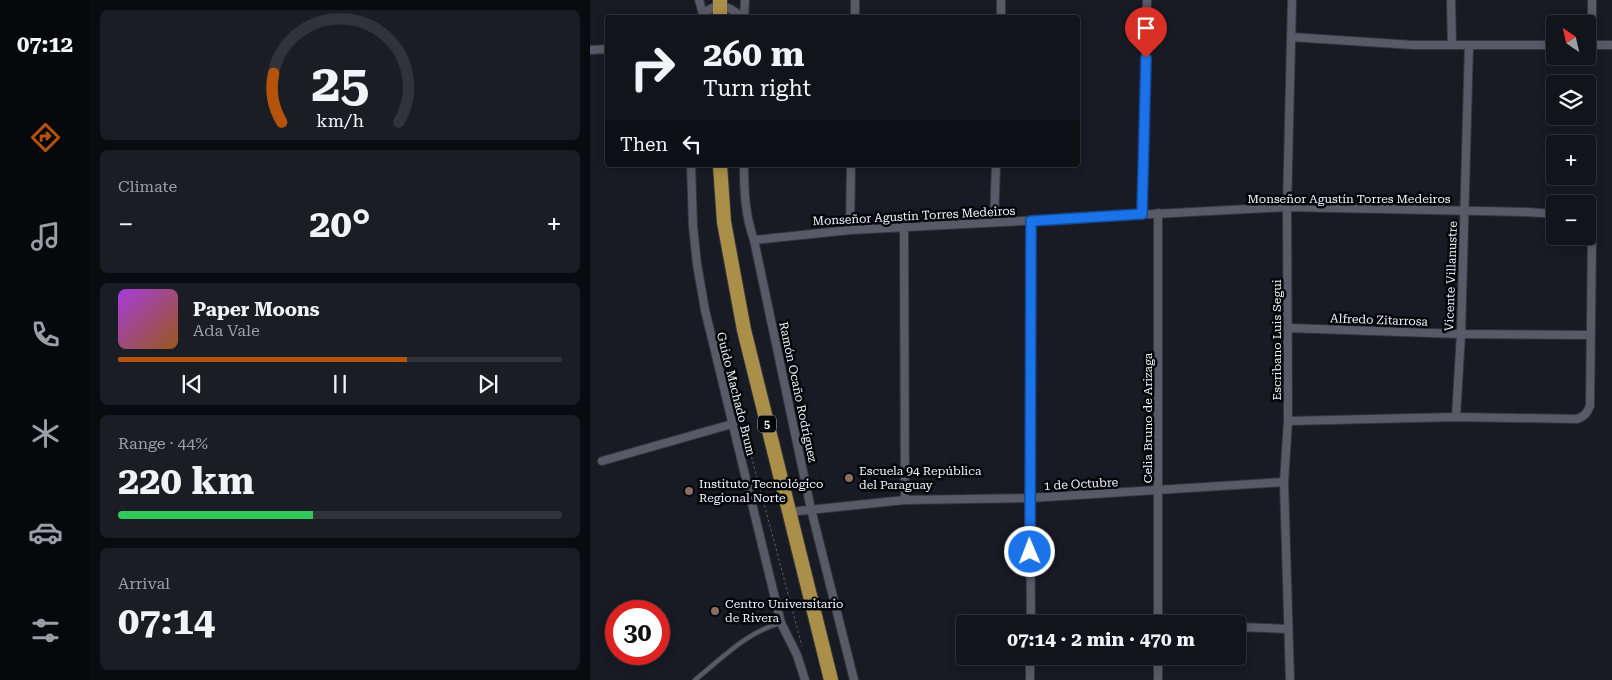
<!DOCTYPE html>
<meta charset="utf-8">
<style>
:root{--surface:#12141b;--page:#1b1d24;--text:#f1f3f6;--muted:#9c9ea3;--line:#31333a;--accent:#b45309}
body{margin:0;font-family:"Roboto Serif",serif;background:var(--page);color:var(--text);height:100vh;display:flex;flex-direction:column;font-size:19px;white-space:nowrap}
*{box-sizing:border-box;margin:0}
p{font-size:16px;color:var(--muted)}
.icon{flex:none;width:28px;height:28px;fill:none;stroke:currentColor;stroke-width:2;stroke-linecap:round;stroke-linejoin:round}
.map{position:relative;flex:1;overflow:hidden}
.side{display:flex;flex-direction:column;gap:10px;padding:10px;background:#0a0b0f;width:500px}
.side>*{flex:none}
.banner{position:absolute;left:15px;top:15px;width:475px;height:152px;border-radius:5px;box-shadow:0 2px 12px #0003,0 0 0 1px var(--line);background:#12141b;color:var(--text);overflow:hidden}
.needle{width:32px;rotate:326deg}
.fabs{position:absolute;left:956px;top:15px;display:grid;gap:10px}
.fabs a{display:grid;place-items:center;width:50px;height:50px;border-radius:5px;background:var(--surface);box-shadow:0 2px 12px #0003,0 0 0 1px var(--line);font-size:25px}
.speed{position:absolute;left:15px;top:600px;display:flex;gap:10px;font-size:25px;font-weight:700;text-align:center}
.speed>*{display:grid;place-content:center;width:65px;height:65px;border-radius:50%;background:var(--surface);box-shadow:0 2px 12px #0003,0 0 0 1px var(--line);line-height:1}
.speed .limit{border:8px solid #d22;background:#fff;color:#111}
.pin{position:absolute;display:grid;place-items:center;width:42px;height:42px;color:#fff;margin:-51px -21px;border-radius:50% 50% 50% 0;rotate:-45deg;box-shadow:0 0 5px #0007}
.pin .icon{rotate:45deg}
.me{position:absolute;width:55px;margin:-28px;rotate:359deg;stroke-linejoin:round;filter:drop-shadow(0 0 4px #0008)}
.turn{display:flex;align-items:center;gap:18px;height:105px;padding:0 15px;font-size:22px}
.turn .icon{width:65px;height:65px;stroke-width:2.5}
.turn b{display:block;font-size:35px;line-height:42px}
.then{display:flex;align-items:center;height:48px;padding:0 15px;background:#0003;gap:10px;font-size:19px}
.big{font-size:38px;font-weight:700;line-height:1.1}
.side .card{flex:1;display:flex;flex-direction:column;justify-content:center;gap:8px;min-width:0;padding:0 18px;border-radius:8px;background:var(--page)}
.side .dial{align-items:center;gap:0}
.dial svg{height:130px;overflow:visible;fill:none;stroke:var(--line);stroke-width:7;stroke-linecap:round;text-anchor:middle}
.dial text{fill:var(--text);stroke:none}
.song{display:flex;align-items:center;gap:15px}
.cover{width:60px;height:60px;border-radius:8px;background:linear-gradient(135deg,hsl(280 70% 55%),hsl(30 70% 35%))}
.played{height:5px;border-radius:2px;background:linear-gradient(90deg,var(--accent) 65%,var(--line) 65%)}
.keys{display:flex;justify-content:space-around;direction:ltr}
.heat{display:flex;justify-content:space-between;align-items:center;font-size:28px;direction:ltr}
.charge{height:8px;border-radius:4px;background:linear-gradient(90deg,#34c759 44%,var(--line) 0)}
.trip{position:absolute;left:366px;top:615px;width:290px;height:50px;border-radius:5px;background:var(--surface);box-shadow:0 2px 12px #0003,0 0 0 1px var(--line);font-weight:700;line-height:50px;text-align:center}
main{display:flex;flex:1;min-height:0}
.menu{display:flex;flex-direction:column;width:90px;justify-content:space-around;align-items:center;background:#07080b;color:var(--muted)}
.menu .icon{width:35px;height:35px}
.menu .current{color:var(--accent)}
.menu b{font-size:22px;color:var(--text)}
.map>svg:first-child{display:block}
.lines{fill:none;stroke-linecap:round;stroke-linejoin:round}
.service-casing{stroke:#35353d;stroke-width:6}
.minor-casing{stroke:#35353d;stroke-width:10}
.trunk-casing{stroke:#35353d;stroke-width:16}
.path{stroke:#5c5e67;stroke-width:1;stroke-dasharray:2.5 2.5;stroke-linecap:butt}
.service{stroke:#585b67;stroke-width:4}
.minor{stroke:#585b67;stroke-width:8}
.trunk{stroke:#aa8f48;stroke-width:14}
.route-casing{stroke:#114b97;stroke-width:12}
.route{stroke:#1a73e8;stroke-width:9}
.education-dot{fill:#8d6e63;stroke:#050609;stroke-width:2}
.labels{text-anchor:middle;stroke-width:5;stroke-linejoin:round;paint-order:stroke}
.shield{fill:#050609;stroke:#acadb2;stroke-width:1}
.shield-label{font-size:11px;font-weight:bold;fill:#f3f4fb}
.street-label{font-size:12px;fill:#f3f4fb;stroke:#050609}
.poi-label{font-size:12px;fill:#f3f4fb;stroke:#050609;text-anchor:start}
</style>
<main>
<nav class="menu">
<b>07:12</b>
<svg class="icon current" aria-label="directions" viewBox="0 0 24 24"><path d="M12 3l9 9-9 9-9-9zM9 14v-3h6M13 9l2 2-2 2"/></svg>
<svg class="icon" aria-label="music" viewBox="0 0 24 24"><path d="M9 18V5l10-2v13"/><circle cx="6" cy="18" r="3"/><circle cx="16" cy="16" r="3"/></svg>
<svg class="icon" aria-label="phone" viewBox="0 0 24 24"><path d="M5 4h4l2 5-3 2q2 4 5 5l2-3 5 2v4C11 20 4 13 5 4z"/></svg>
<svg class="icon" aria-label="climate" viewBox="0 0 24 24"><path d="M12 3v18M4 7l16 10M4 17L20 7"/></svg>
<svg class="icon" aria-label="car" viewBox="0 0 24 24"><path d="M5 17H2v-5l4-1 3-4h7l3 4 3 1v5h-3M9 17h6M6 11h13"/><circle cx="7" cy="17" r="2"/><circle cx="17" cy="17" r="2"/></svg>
<svg class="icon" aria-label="filters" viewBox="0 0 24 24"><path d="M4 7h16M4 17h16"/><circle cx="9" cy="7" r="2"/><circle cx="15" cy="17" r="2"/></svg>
</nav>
<section class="side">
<div class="card dial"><svg viewBox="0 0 100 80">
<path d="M14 69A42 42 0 1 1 86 69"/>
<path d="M14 69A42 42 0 0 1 9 39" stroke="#b45309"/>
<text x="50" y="56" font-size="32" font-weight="700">25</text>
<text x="50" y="72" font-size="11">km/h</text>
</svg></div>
<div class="card"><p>Climate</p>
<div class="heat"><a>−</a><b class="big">20°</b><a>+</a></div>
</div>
<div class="card">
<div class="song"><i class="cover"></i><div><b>Paper Moons</b><p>Ada Vale</p></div></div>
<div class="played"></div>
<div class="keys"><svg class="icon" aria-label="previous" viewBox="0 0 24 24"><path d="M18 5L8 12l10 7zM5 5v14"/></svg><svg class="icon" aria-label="pause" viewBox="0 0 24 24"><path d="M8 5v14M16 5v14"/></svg><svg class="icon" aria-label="next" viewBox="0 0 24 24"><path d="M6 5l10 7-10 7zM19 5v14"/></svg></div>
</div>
<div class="card"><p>Range · 44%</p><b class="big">220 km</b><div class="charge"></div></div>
<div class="card"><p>Arrival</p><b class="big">07:14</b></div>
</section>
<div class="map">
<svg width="1022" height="680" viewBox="0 0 1022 680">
<rect width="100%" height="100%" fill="#181a24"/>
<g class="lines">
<g class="service-casing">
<path id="service" d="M105,680C131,659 158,631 191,623"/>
</g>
<g class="minor-casing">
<g id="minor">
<polyline points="109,0 113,14"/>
<polyline points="861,0 862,44"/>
<polyline points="1002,0 1002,45"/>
<path d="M111,18C121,2 141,4 151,18"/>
<polyline points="154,18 155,0"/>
<polyline points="265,18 265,0"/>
<polyline points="411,18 411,0"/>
<polyline points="701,37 823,45 965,45"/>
<polyline points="999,45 1022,45"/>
<polyline points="0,50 18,49"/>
<polyline points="101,165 103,226 107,264 115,310 191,623 207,655 215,680"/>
<path d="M154,165C154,191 155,215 164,240L221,509L264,680"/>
<polyline points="568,213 568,624"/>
<polyline points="552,214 557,0"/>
<polyline points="441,221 440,498 441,624"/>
<polyline points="404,222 406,165"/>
<polyline points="314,227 315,500"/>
<polyline points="260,230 261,165"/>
<polyline points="164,240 260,230 697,207 937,212 965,214"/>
<polyline points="698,328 871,334 1000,335"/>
<polyline points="866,417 871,334 879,45"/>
<path d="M698,421L866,417L987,419C995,416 997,413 1000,406L1002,237L1000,222L998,221"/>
<polyline points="12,461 142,424"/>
<polyline points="199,512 315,500 440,498 694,482"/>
<polyline points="648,627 698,629"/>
<polyline points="440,680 440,656"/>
<polyline points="568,680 568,656"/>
<polyline points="700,680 694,482 698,421 697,207 702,0"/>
</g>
</g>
<g class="trunk-casing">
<g id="trunk">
<polyline points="130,18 130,0"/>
<polyline points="130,165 134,222 154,330 241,680"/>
</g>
</g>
<polyline class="path" points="137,365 212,646"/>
<use href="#service" class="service"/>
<use href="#minor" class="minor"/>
<use href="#trunk" class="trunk"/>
</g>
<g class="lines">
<g class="route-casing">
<polyline id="route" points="440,552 441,221 552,214 556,58"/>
</g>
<use href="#route" class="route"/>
</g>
<g class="education-dot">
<circle cx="259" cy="478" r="5"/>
<circle cx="99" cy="491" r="5"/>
<circle cx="125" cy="611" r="5"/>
</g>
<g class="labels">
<rect class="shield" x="168" y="415.5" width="18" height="17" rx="4"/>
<g class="shield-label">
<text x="177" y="428">5</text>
</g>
<g class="street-label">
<text x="759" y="203">Monseñor Agustín Torres Medeiros</text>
<text transform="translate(324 216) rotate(-3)" y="4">Monseñor Agustín Torres Medeiros</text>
<text transform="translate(861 276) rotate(-88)" y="4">Vicente Villanustre</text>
<text transform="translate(789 320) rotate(2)" y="4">Alfredo Zitarrosa</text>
<text transform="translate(687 340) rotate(-90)" y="4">Escribano Luis Segui</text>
<text transform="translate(208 392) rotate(78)" y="4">Ramón Ocaño Rodríguez</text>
<text transform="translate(146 394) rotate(76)" y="4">Guido Machado Brum</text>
<text transform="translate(558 418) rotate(-90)" y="4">Celia Bruno de Arizaga</text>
<text transform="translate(491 484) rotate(-3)" y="4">1 de Octubre</text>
</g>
<g class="poi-label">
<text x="269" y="475">Escuela 94 República<tspan x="269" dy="14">del Paraguay</tspan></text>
<text x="109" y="488">Instituto Tecnológico<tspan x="109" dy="14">Regional Norte</tspan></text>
<text x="135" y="608">Centro Universitario<tspan x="135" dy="14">de Rivera</tspan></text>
</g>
</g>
</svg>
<div class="fabs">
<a><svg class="needle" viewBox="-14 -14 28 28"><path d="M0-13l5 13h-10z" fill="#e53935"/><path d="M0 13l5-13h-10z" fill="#9c9ea3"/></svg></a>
<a><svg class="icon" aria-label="layers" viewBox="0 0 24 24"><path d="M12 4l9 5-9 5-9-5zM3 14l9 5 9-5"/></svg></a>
<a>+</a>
<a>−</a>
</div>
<div class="speed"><div class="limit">30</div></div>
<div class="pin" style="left:556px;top:58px;background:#d93025"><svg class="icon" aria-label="arrive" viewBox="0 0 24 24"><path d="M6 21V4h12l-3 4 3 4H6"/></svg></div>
<svg class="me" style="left:440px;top:552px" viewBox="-20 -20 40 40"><circle r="17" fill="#1a73e8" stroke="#fff" stroke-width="3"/><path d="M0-11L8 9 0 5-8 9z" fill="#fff"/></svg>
<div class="trip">07:14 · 2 min · 470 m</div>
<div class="banner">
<div class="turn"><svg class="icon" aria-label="right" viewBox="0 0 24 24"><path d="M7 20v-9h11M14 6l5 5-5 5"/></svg><div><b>260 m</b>Turn right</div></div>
<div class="then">Then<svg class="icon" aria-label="left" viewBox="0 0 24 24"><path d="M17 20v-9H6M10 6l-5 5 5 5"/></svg></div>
</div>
</div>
</main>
